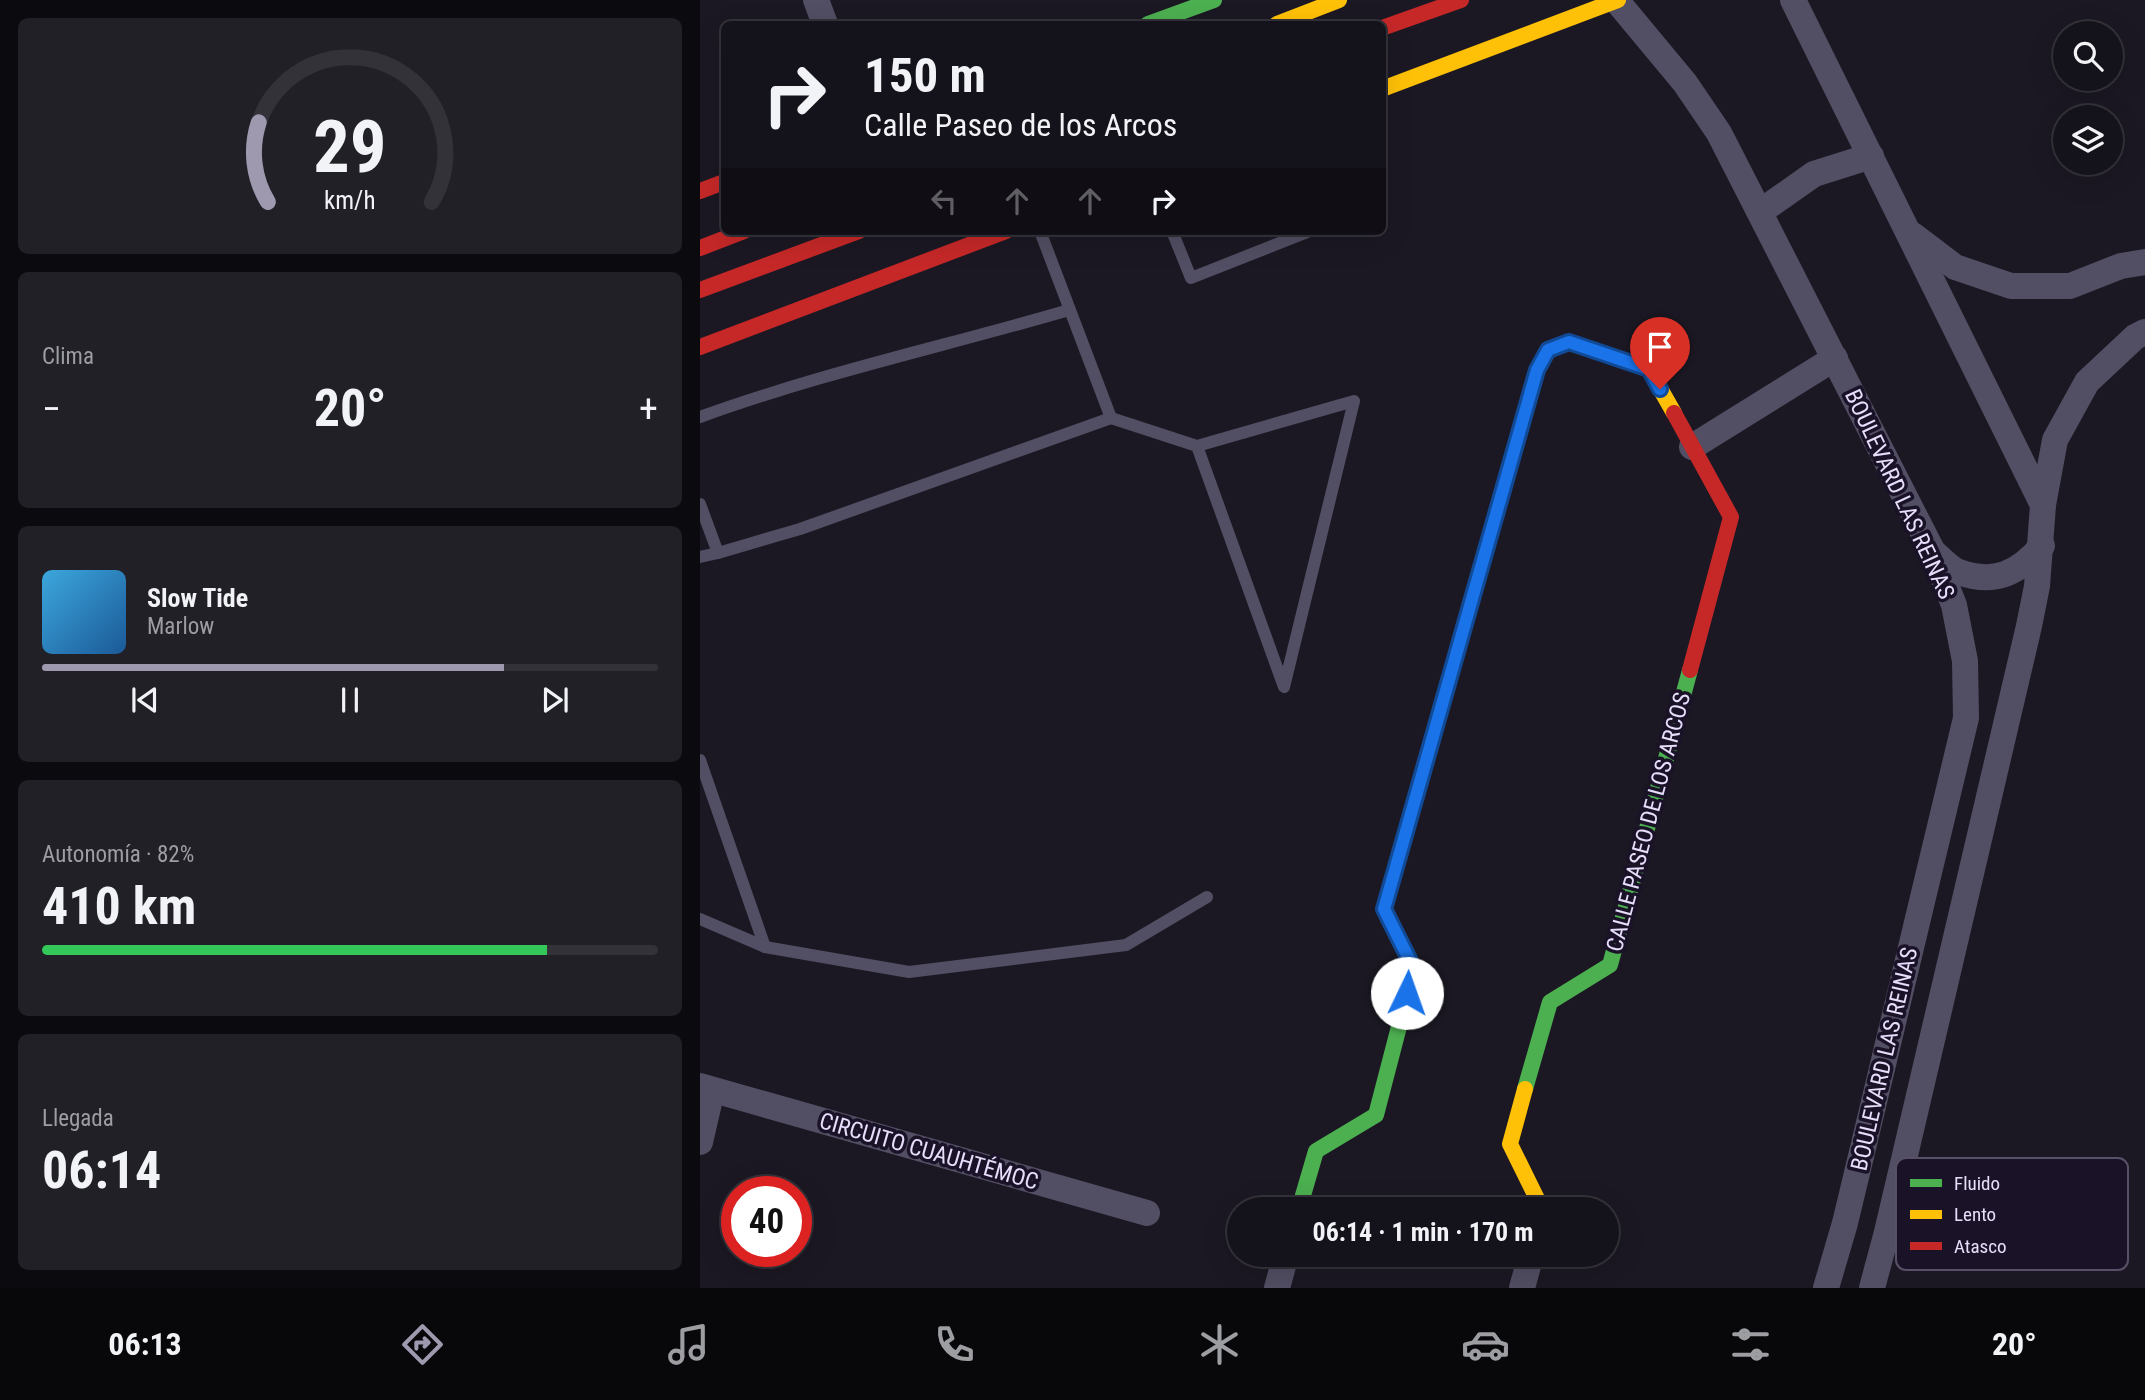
<!DOCTYPE html>
<html lang="es">
<meta charset="utf-8">
<style>
:root{--surface:#14121a;--page:#212027;--text:#f1f3f6;--muted:#9d9ea2;--line:#333239;--accent:#9f99af}
body{margin:0;font-family:"Roboto Condensed",sans-serif;background:var(--page);color:var(--text);height:100vh;display:flex;flex-direction:column;font-size:26px;white-space:nowrap}
*{box-sizing:border-box;margin:0}
p{font-size:23px;color:var(--muted)}
.icon{flex:none;width:38px;height:38px;fill:none;stroke:currentColor;stroke-width:2;stroke-linecap:round;stroke-linejoin:round}
.map{position:relative;flex:1;overflow:hidden}
.drawer{display:flex;flex-direction:column;gap:18px;padding:18px;background:#0b0a0e;width:700px}
.drawer>*{flex:none}
.top-card{position:absolute;left:21px;top:21px;width:665px;height:214px;border-radius:10px;box-shadow:0 7px 28px #0002,0 0 0 2px var(--line);background:#14121a;color:var(--text);overflow:hidden}
.tools{position:absolute;left:1353px;top:21px;display:grid;gap:14px}
.tools a{display:grid;place-items:center;width:70px;height:70px;border-radius:50%;background:var(--surface);box-shadow:0 7px 28px #0002,0 0 0 2px var(--line);font-size:35px}
.speed{position:absolute;left:21px;top:1176px;display:flex;gap:14px;font-size:35px;font-weight:700;text-align:center}
.speed>*{display:grid;place-content:center;width:91px;height:91px;border-radius:50%;background:var(--surface);box-shadow:0 7px 28px #0002,0 0 0 2px var(--line);line-height:1}
.speed .limit{border:10px solid #d22;background:#fff;color:#111}
.pin{position:absolute;display:grid;place-items:center;width:60px;height:60px;color:#fff;margin:-72px -30px;border-radius:50% 50% 50% 0;rotate:-45deg;box-shadow:0 0 7px #0007}
.pin .icon{rotate:45deg}
.me{position:absolute;width:77px;margin:-38px;rotate:3deg;stroke-linejoin:round;filter:drop-shadow(0 0 5px #0008)}
.turn{display:flex;align-items:center;gap:24px;height:147px;padding:0 28px;font-size:32px}
.turn .icon{width:91px;height:91px;stroke-width:2.5}
.turn b{display:block;font-size:49px;line-height:60px}
.lanes{display:flex;align-items:center;height:66px;padding:0 28px;background:#0003;justify-content:center;gap:35px;direction:ltr}
.lanes .off{opacity:.35}
.big{font-size:52px;font-weight:700;line-height:1.1}
.drawer .widget{flex:1;display:flex;flex-direction:column;justify-content:center;gap:10px;min-width:0;padding:0 24px;border-radius:10px;background:var(--page)}
.drawer .dial{align-items:center;gap:0}
.dial svg{height:182px;overflow:visible;fill:none;stroke:var(--line);stroke-width:7;stroke-linecap:round;text-anchor:middle}
.dial text{fill:var(--text);stroke:none}
.song{display:flex;align-items:center;gap:21px}
.cover{width:84px;height:84px;border-radius:10px;background:linear-gradient(135deg,hsl(200 70% 55%),hsl(210 70% 35%))}
.played{height:7px;border-radius:4px;background:linear-gradient(90deg,var(--accent) 75%,var(--line) 75%)}
.keys{display:flex;justify-content:space-around;direction:ltr}
.heat{display:flex;justify-content:space-between;align-items:center;font-size:38px;direction:ltr}
.charge{height:10px;border-radius:5px;background:linear-gradient(90deg,#34c759 82%,var(--line) 0)}
.trip{position:absolute;left:527px;top:1197px;width:392px;height:70px;border-radius:35px;background:var(--surface);box-shadow:0 7px 28px #0002,0 0 0 2px var(--line);font-weight:700;line-height:70px;text-align:center}
.dock{display:flex;height:112px;justify-content:space-around;align-items:center;background:#08070a;color:var(--muted)}
.dock .icon{width:49px;height:49px}
.dock .current{color:var(--accent)}
.dock b{font-size:32px;color:var(--text)}
main{display:flex;flex:1;min-height:0}
.map>svg:first-child{display:block}
.lines{fill:none;stroke-linecap:round;stroke-linejoin:round}
.lane{stroke:#524e63;stroke-width:12}
.street{stroke:#524e63;stroke-width:26}
.fast{stroke:#4caf50;stroke-width:16}
.slow{stroke:#ffc107;stroke-width:16}
.jam{stroke:#c62828;stroke-width:16}
.route-casing{stroke:#114b97;stroke-width:18}
.route{stroke:#1a73e8;stroke-width:12}
.labels{text-anchor:middle;stroke-width:7;stroke-linejoin:round;paint-order:stroke}
.street-label{font-size:23px;fill:#e6defb;stroke:#1a1328}
.key{fill:#1a1328;stroke:#575067;stroke-width:2}
.key-label{font-size:19px;fill:#e6defb}
</style>
<main>
<section class="drawer">
<div class="widget dial"><svg viewBox="0 0 100 80">
<path d="M14 69A42 42 0 1 1 86 69"/>
<path d="M14 69A42 42 0 0 1 10 34" stroke="#9f99af"/>
<text x="50" y="56" font-size="32" font-weight="700">29</text>
<text x="50" y="72" font-size="11">km/h</text>
</svg></div>
<div class="widget"><p>Clima</p>
<div class="heat"><a>−</a><b class="big">20°</b><a>+</a></div>
</div>
<div class="widget">
<div class="song"><i class="cover"></i><div><b>Slow Tide</b><p>Marlow</p></div></div>
<div class="played"></div>
<div class="keys"><svg class="icon" aria-label="previous" viewBox="0 0 24 24"><path d="M18 5L8 12l10 7zM5 5v14"/></svg><svg class="icon" aria-label="pause" viewBox="0 0 24 24"><path d="M8 5v14M16 5v14"/></svg><svg class="icon" aria-label="next" viewBox="0 0 24 24"><path d="M6 5l10 7-10 7zM19 5v14"/></svg></div>
</div>
<div class="widget"><p>Autonomía · 82%</p><b class="big">410 km</b><div class="charge"></div></div>
<div class="widget"><p>Llegada</p><b class="big">06:14</b></div>
</section>
<div class="map">
<svg width="1445" height="1288" viewBox="0 0 1445 1288">
<rect width="100%" height="100%" fill="#1b1823"/>
<g class="lines">
<g class="lane">
<polyline points="472,231 491,278 610,231"/>
<path d="M0,417C121,373 246,346 369,310"/>
<polyline points="411,418 497,446 654,401 584,687 497,446"/>
<polyline points="0,504 18,553 100,529 411,418 340,231"/>
<polyline points="0,557 18,553"/>
<polyline points="0,760 65,947"/>
<polyline points="0,919 65,947 209,972 426,945 507,897"/>
</g>
<g class="street">
<polyline points="116,0 125,24"/>
<polyline points="916,0 985,83 1019,133 1233,552 1254,605 1265,661 1266,718 1145,1223 1126,1288"/>
<polyline points="1093,0 1343,505 1337,586 1329,626 1187,1232 1172,1288"/>
<polyline points="1060,212 1114,174 1171,156"/>
<polyline points="1213,235 1255,267 1311,286 1370,286 1421,266 1445,262"/>
<polyline points="992,447 1135,358"/>
<polyline points="1343,505 1355,440 1387,382 1435,337 1445,332"/>
<path d="M1233,552C1241,558 1250,569 1259,572C1294,585 1319,573 1342,546"/>
<polyline points="0,1086 447,1213"/>
<polyline points="0,1142 12,1090"/>
<polyline points="577,1288 586,1255"/>
<polyline points="822,1288 831,1255"/>
</g>
<g class="fast">
<polyline points="448,24 514,0"/>
<polyline points="825,1089 850,1002 910,965 990,670"/>
<polyline points="599,1209 616,1151 676,1115 714,969 684,909 755,659"/>
</g>
<g class="slow">
<polyline points="577,24 639,0"/>
<polyline points="682,89 918,0"/>
<polyline points="755,659 837,370 848,350 869,342 949,369 974,413"/>
<polyline points="825,1089 810,1144 842,1209"/>
</g>
<g class="jam">
<polyline points="682,28 761,0"/>
<polyline points="0,191 24,182"/>
<polyline points="0,248 44,231"/>
<polyline points="0,290 159,231"/>
<polyline points="0,347 306,231"/>
<polyline points="974,413 1031,517 990,670"/>
</g>
</g>
<g class="lines">
<g class="route-casing">
<polyline id="route" points="707,993 714,969 684,909 837,370 848,350 869,342 949,369 960,389"/>
</g>
<use href="#route" class="route"/>
</g>
<g class="labels">
<g class="street-label">
<text transform="translate(1200 494) rotate(65)" y="8">BOULEVARD LAS REINAS</text>
<text transform="translate(948 822) rotate(-75)" y="8">CALLE PASEO DE LOS ARCOS</text>
<text transform="translate(1184 1059) rotate(-77)" y="8">BOULEVARD LAS REINAS</text>
<text transform="translate(229 1151) rotate(16)" y="8">CIRCUITO CUAUHTÉMOC</text>
</g>
</g>
<rect x="1196" y="1158" width="232" height="112" rx="10" class="key"/>
<rect x="1210" y="1179" width="32" height="8" fill="#4caf50"/>
<rect x="1210" y="1210" width="32" height="9" fill="#ffc107"/>
<rect x="1210" y="1242" width="32" height="8" fill="#c62828"/>
<g class="key-label">
<text x="1254" y="1190">Fluido</text>
<text x="1254" y="1221">Lento</text>
<text x="1254" y="1253">Atasco</text>
</g>
</svg>
<div class="tools">
<a><svg class="icon" aria-label="search" viewBox="0 0 24 24"><circle cx="10" cy="10" r="6"/><path d="M15 15l6 6"/></svg></a>
<a><svg class="icon" aria-label="layers" viewBox="0 0 24 24"><path d="M12 4l9 5-9 5-9-5zM3 14l9 5 9-5"/></svg></a>
</div>
<div class="speed"><div class="limit">40</div></div>
<div class="pin" style="left:960px;top:389px;background:#d93025"><svg class="icon" aria-label="arrive" viewBox="0 0 24 24"><path d="M6 21V4h12l-3 4 3 4H6"/></svg></div>
<svg class="me" style="left:707px;top:993px" viewBox="-20 -20 40 40"><circle r="19" fill="#fff"/><path d="M0-13L10 11 0 6-10 11z" fill="#1a73e8"/></svg>
<div class="trip">06:14 · 1 min · 170 m</div>
<div class="top-card">
<div class="turn"><svg class="icon" aria-label="right" viewBox="0 0 24 24"><path d="M7 20v-9h11M14 6l5 5-5 5"/></svg><div><b>150 m</b>Calle Paseo de los Arcos</div></div>
<div class="lanes"><svg class="icon off" aria-label="left" viewBox="0 0 24 24"><path d="M17 20v-9H6M10 6l-5 5 5 5"/></svg><svg class="icon off" aria-label="ahead" viewBox="0 0 24 24"><path d="M12 20V5M6 11l6-6 6 6"/></svg><svg class="icon off" aria-label="ahead" viewBox="0 0 24 24"><path d="M12 20V5M6 11l6-6 6 6"/></svg><svg class="icon" aria-label="right" viewBox="0 0 24 24"><path d="M7 20v-9h11M14 6l5 5-5 5"/></svg></div>
</div>
</div>
</main>
<nav class="dock">
<b>06:13</b>
<svg class="icon current" aria-label="directions" viewBox="0 0 24 24"><path d="M12 3l9 9-9 9-9-9zM9 14v-3h6M13 9l2 2-2 2"/></svg>
<svg class="icon" aria-label="music" viewBox="0 0 24 24"><path d="M9 18V5l10-2v13"/><circle cx="6" cy="18" r="3"/><circle cx="16" cy="16" r="3"/></svg>
<svg class="icon" aria-label="phone" viewBox="0 0 24 24"><path d="M5 4h4l2 5-3 2q2 4 5 5l2-3 5 2v4C11 20 4 13 5 4z"/></svg>
<svg class="icon" aria-label="climate" viewBox="0 0 24 24"><path d="M12 3v18M4 7l16 10M4 17L20 7"/></svg>
<svg class="icon" aria-label="car" viewBox="0 0 24 24"><path d="M5 17H2v-5l4-1 3-4h7l3 4 3 1v5h-3M9 17h6M6 11h13"/><circle cx="7" cy="17" r="2"/><circle cx="17" cy="17" r="2"/></svg>
<svg class="icon" aria-label="filters" viewBox="0 0 24 24"><path d="M4 7h16M4 17h16"/><circle cx="9" cy="7" r="2"/><circle cx="15" cy="17" r="2"/></svg>
<b>20°</b>
</nav>
